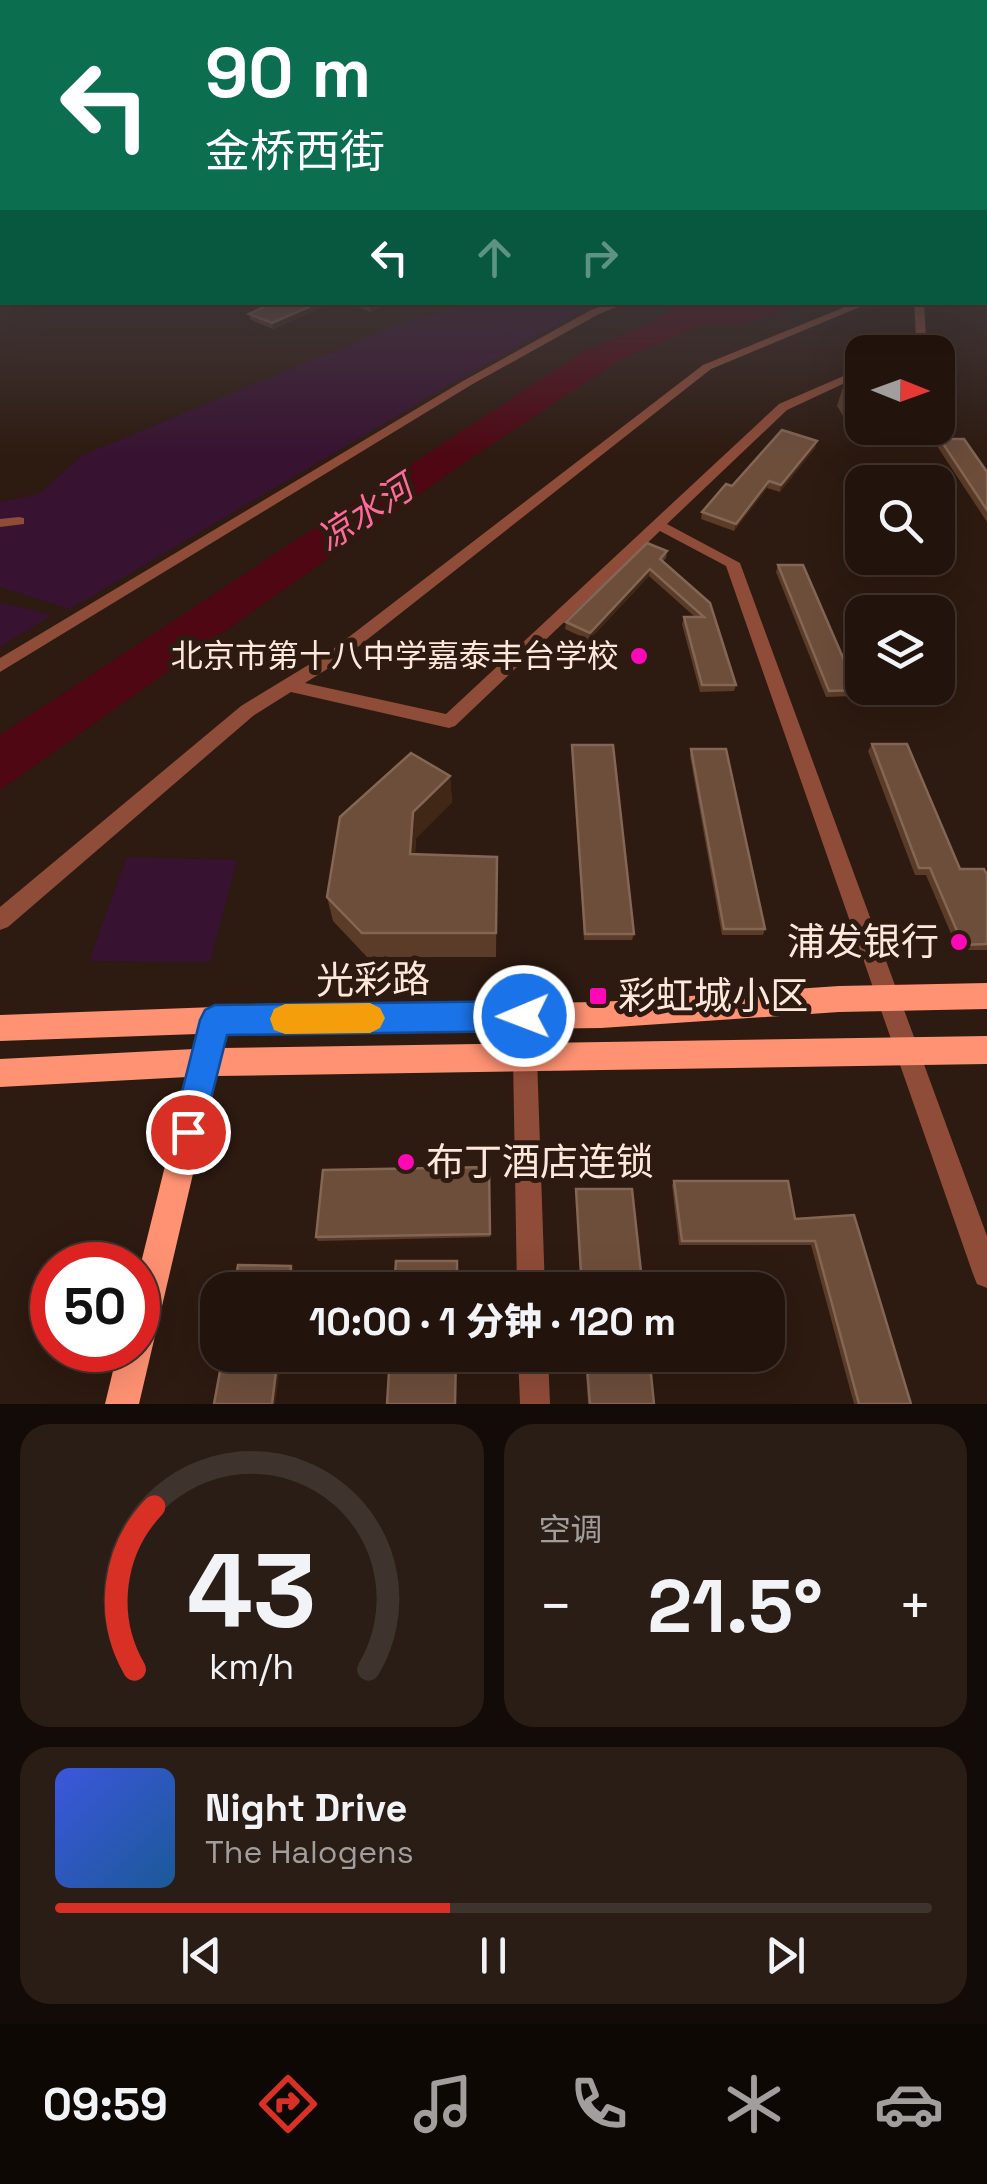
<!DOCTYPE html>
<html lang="zh">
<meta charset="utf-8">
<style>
:root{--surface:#22140c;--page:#2a1d15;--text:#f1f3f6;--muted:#a29e9d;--line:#3f332d;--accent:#d93025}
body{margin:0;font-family:"Space Grotesk","Noto Sans SC",sans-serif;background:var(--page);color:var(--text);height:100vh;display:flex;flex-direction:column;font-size:38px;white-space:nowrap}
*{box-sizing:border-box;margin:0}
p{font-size:32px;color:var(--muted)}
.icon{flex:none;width:55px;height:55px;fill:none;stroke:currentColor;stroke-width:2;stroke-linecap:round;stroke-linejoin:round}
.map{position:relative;height:1404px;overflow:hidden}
.sheet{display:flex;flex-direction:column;gap:20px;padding:20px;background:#130b07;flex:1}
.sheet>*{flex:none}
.hud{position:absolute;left:0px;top:0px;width:988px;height:305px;box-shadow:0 10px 40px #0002,0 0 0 2px var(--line);background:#0b6e4f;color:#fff;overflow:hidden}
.needle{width:65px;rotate:91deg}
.controls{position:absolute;left:845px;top:335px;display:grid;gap:20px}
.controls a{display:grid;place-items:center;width:110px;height:110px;border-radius:20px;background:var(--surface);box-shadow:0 10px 40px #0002,0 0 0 2px var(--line);font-size:50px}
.speed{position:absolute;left:30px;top:1242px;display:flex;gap:20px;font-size:50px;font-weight:700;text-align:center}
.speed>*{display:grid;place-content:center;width:130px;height:130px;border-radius:50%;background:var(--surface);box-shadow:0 10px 40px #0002,0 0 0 2px var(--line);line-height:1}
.speed .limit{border:15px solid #d22;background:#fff;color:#111}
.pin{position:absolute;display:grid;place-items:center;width:85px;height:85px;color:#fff;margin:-42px;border:5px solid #fff;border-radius:50%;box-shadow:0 2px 10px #0007}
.me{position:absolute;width:110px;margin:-55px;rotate:269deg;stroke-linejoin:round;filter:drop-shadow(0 0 8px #0008)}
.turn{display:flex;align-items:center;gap:35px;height:210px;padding:0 40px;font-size:45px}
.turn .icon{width:130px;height:130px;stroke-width:2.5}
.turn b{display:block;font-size:70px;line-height:85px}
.lanes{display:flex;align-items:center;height:95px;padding:0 40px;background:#0003;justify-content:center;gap:50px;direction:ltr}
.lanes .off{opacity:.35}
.big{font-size:75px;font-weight:800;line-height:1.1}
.sheet .tile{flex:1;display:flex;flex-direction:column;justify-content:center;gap:15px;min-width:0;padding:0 35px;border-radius:30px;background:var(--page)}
.sheet .dial{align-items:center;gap:0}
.dial svg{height:260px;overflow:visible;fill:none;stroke:var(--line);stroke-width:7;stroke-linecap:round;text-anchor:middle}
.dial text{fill:var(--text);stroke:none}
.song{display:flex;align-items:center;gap:30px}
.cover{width:120px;height:120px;border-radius:15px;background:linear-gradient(135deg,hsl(230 70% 55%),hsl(210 70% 35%))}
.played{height:10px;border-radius:5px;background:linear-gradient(90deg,var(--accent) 45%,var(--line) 45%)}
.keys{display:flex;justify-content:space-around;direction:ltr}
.heat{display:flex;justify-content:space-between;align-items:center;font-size:55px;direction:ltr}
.sheet .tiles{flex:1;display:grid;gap:20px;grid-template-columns:1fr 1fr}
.tile:last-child{grid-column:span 2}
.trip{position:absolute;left:200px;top:1272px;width:585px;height:100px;border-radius:30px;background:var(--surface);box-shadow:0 10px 40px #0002,0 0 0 2px var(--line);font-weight:800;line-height:100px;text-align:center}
.dock{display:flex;height:160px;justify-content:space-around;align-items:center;background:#0e0805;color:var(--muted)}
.dock .icon{width:70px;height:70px}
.dock .current{color:var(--accent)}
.dock b{font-size:45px;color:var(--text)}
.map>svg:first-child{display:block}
.green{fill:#371231}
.water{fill:#4e0713}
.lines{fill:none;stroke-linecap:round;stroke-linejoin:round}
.street{fill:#8f4c38;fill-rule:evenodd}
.secondary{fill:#ff9273;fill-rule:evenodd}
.wall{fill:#5b3c28}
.shaded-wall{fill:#412716}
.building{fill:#6d4e3b;stroke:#846654;stroke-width:2.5}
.route{fill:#1a73e8;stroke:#114b97;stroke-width:2.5}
.slow{fill:#f59e0b}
.poi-dot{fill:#ff08b5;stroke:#2d1a10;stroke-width:4}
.labels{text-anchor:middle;stroke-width:10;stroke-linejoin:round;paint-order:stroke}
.poi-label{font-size:32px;fill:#ffe7dc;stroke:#2d1a10;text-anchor:end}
.water-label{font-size:35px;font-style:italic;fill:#ff6a9c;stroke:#2d1a10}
.near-poi-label{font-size:38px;fill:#ffe7dc;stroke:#2d1a10;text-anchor:start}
.near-street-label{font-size:38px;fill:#ffe7dc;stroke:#2d1a10}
</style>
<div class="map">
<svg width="987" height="1404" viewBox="0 0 987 1404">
<rect width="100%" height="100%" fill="#2d1a10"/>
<g class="green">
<polygon points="484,303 607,303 582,311 454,382 70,609 0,587 0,502 39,494 81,456 407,321"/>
<polygon points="0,602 52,615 0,647"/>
<polygon points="127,857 237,860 210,962 89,961"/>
</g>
<polygon class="water" points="684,302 808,303 741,325 705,324 620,360 465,462 0,790 0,735 582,352 642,327"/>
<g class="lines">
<g class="street">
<polygon points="613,302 629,302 599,314 471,385 0,672 0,658 463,381 591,310"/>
<polygon points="857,302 872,302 711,369 340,661 305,683 446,714 779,404 862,368 862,375 787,410 667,524 740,563 987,1236 987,1288 977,1284 973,1274 726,566 660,531 455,726 449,728 291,692 253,716 8,927 0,930 0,907 241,706 328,653 703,365"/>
<polygon points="914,302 924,302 926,338 902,352 890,352 916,337"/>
<polygon points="19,517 24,518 24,524 0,527 0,519"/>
<polygon points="525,1045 534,1048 537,1057 545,1290 517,1290 513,1057 516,1048"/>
<polygon points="518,1355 548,1355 550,1404 520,1404"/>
</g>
<polygon class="secondary" points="987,983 987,1009 839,1012 601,1028 225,1033 222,1048 987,1036 987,1064 216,1076 139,1404 105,1404 118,1350 138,1350 138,1275 187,1077 0,1087 0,1059 194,1049 198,1034 0,1041 0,1015 215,1007 601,1002 839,986"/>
</g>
<g class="wall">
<polygon points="274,302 335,302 273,329 251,320 249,314"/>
<polygon points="343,302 389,302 371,312"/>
<polygon points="862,367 862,418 845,419 837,406 845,381"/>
<polygon points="938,384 943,392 938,407"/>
<polygon points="940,439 987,472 987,522 937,446"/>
<polygon points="817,441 815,448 780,492 767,488 734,531 701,519 702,512 732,486"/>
<polygon points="667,551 666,558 662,562 710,603 736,685 734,691 700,692 682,624 684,617 695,617 649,576 589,640 565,629 566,622"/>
<polygon points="778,565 857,690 854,696 826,697 776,572"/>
<polygon points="872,744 960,869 987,875 987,950 958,950 926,875 915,875 868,751"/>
<polygon points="572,745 634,934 632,940 584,940"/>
<polygon points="691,749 765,929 763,935 722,935 690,756"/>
<polygon points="450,776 452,802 416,838 415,855 497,857 496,957 367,957 333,921 327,897"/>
<polygon points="489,1167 490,1237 318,1241 316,1237"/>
<polygon points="674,1181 795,1219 854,1215 911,1404 854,1404 811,1245 679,1245 672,1185"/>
<polygon points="576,1189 643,1290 581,1290"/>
<polygon points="585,1355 649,1355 654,1404 588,1404"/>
</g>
<g class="shaded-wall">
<polygon points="320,302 335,302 273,329 272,323"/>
<polygon points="377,302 389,302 371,312 370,306"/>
<polygon points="817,441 815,448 780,492 781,485"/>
<polygon points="769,481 767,488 734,531 736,524"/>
<polygon points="650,569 649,576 589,640 590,633"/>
<polygon points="450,776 452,802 416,838 413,879 410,854 413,812"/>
<polygon points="291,1266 294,1269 291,1290 288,1290"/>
<polygon points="278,1355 282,1355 275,1404 272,1404"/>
</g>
<g class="building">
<polygon points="274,302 320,302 272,323 249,314"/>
<polygon points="359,302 377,302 370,306"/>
<polygon points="891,346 911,347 915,352 882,352"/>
<polygon points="862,367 862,394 853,394 845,381"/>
<polygon points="782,430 817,441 781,485 769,481 736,524 702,512 726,484 732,486"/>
<polygon points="940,439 964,439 987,472 987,510"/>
<polygon points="647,543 667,551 660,559 710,603 736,685 702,685 684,617 704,617 650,569 590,633 566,622"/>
<polygon points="778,565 803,565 857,690 829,691"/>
<polygon points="872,744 907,744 960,869 984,869 987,875 987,944 963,945 930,868 919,868"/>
<polygon points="572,745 613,745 634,934 585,934"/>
<polygon points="691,749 726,749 765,929 724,929"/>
<polygon points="411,753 450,776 413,812 410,854 497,857 496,933 362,933 327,897 340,817"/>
<polygon points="489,1167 490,1234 316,1237 323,1170"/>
<polygon points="674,1181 788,1181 795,1219 854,1215 911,1404 859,1404 815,1241 682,1241"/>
<polygon points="576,1189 632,1189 643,1290 582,1290"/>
<polygon points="396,1261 457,1261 457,1290 394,1290"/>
<polygon points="238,1265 291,1266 288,1290 234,1290"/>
<polygon points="223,1355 278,1355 272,1404 214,1404"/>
<polygon points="390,1355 456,1355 455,1404 387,1404"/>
<polygon points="586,1355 649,1355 654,1404 590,1404"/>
</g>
<linearGradient id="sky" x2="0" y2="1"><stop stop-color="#190e09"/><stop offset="0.57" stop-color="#463e42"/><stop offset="1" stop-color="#463e42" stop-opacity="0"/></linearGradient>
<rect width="987" height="459" fill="url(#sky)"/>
<polygon class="route" points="524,1001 535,1006 539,1016 535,1026 524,1031 227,1035 200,1143 188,1148 177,1143 172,1132 200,1020 205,1010 215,1005"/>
<polygon class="slow" points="370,1003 380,1008 385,1018 380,1028 370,1033 285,1034 274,1030 270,1019 274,1009 285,1004"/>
<g class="poi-dot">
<circle cx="639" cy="656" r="10"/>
<circle cx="959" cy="942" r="10"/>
<rect x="588" y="986" width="20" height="20" rx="5"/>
<circle cx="406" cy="1162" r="10"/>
</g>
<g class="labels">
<g class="poi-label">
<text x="619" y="667">北京市第十八中学嘉泰丰台学校</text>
</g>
<g class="water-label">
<text transform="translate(365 513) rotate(-33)" y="12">凉水河</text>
</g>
<g class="near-poi-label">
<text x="939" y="955" text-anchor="end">浦发银行</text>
<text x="618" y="1009">彩虹城小区</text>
<text x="426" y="1175">布丁酒店连锁</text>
</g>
<g class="near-street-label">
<text transform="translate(373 980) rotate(-1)" y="13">光彩路</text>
</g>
</g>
</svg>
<div class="controls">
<a><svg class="needle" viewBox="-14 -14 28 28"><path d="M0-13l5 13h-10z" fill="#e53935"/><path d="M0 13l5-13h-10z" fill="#a29e9d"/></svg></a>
<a><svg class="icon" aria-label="search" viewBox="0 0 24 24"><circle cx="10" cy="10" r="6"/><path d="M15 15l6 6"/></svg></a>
<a><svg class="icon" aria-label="layers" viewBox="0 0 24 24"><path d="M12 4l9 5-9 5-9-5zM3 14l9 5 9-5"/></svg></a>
</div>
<div class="speed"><div class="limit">50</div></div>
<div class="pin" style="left:188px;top:1132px;background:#d93025"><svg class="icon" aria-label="arrive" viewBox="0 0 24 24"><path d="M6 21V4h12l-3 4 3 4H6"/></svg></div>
<svg class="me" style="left:524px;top:1016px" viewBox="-20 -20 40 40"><circle r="17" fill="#1a73e8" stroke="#fff" stroke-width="3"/><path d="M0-11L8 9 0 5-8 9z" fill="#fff"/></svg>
<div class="trip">10:00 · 1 分钟 · 120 m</div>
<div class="hud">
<div class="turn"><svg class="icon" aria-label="left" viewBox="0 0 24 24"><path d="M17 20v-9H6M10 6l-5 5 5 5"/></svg><div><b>90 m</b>金桥西街</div></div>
<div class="lanes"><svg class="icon" aria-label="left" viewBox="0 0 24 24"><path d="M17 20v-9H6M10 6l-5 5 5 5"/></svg><svg class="icon off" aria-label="ahead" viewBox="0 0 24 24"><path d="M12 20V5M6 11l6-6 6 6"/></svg><svg class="icon off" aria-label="right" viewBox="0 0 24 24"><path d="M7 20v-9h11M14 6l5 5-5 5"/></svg></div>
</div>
</div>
<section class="sheet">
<div class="tiles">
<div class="tile dial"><svg viewBox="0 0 100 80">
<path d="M14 69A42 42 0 1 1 86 69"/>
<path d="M14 69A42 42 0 0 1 20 19" stroke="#d93025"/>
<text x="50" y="56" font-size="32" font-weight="700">43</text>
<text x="50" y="72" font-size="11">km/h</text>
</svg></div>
<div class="tile"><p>空调</p>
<div class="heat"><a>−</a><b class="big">21.5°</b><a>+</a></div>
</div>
<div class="tile">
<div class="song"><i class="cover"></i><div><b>Night Drive</b><p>The Halogens</p></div></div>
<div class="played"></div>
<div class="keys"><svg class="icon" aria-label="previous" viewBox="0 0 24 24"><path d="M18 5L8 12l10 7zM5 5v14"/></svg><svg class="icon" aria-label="pause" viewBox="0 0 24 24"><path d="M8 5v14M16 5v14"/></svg><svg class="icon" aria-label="next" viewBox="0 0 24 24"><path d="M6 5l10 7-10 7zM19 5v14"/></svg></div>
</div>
</div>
</section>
<nav class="dock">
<b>09:59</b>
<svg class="icon current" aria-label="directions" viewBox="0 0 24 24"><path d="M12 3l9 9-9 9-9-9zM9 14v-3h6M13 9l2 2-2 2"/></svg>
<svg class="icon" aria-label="music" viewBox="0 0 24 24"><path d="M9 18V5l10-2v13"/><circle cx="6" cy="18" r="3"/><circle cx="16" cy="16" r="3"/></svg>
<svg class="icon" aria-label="phone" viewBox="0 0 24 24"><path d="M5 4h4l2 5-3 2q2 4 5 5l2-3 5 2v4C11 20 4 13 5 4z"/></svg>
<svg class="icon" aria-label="climate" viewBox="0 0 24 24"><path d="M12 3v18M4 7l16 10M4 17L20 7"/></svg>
<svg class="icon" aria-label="car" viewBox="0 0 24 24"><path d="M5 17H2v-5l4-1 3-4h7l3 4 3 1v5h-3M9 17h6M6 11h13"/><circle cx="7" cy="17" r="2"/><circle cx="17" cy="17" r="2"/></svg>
</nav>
